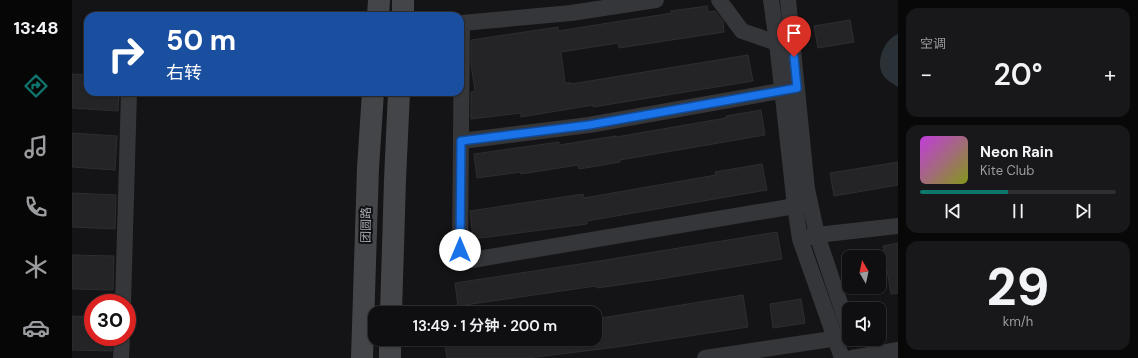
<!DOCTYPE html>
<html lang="zh">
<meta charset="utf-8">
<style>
:root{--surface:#0f0e10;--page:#181719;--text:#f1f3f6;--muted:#9b9c9f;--line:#2f2e30;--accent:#0f766e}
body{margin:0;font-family:"DM Sans","Noto Sans SC",sans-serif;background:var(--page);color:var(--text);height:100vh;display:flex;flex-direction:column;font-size:15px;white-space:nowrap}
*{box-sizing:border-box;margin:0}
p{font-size:13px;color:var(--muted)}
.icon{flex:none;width:22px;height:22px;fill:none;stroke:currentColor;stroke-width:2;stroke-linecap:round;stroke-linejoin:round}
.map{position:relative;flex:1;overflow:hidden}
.sheet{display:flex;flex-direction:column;gap:8px;padding:8px;background:#080809;width:240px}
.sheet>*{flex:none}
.top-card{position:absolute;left:12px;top:12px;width:380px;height:84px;border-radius:12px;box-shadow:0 1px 3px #0004,0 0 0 1px var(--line);background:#1a4fa0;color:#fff;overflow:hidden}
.needle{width:26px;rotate:351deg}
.controls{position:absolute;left:770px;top:250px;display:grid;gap:8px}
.controls a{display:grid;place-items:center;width:44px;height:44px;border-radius:8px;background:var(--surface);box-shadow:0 1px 3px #0004,0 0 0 1px var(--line);font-size:20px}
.speed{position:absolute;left:12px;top:294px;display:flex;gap:8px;font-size:20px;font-weight:700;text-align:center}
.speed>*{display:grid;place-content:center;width:52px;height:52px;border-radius:50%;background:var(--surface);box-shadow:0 1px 3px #0004,0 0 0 1px var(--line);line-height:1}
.speed .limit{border:6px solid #d22;background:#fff;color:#111}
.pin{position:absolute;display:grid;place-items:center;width:34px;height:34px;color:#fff;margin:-41px -17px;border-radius:50% 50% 50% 0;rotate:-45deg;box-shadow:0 0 4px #0007}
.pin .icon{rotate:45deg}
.me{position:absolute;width:44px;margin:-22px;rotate:0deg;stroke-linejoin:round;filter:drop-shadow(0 0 3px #0008)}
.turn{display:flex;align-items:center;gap:14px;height:84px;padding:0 16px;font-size:18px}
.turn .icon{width:52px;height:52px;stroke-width:2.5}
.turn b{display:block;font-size:28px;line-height:34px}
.big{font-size:30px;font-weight:600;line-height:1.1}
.sheet .widget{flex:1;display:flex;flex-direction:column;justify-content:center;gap:6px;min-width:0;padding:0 14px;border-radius:12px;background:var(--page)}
.sheet .dial{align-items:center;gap:0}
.dial b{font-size:52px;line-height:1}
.song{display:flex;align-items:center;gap:12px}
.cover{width:48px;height:48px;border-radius:6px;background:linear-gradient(135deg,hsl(290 70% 55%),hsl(70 70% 35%))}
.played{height:4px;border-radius:2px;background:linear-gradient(90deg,var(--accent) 45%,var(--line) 45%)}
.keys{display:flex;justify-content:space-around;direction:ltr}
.heat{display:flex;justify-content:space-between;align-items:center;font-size:22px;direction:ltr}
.trip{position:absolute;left:296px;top:306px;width:234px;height:40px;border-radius:12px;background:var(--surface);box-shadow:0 1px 3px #0004,0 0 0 1px var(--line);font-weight:600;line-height:40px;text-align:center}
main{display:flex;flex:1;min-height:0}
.tab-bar{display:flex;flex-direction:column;width:72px;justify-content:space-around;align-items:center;background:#060606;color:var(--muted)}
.tab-bar .icon{width:28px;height:28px}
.tab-bar .active{color:var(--accent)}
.tab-bar b{font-size:18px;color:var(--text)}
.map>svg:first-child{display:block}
.water{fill:#2b3237}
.building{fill:#242426;stroke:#2e2e31}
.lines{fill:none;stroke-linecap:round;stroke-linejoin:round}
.street{stroke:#353639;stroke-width:16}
.secondary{stroke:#434549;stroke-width:22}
.route-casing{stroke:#114b97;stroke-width:10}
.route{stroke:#1a73e8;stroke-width:7}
.labels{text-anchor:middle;stroke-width:4;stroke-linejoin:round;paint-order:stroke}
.street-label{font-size:12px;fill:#a7abb4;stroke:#0f0f10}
</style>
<main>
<nav class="tab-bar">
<b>13:48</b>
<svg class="icon active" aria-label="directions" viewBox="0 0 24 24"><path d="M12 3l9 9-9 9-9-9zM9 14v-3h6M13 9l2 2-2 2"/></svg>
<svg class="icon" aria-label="music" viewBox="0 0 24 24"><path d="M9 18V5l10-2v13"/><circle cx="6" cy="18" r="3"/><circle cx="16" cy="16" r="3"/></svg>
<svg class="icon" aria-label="phone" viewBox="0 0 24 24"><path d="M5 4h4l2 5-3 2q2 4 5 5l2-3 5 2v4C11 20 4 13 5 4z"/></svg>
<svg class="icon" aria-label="climate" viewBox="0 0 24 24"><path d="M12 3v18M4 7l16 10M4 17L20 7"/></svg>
<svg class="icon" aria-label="car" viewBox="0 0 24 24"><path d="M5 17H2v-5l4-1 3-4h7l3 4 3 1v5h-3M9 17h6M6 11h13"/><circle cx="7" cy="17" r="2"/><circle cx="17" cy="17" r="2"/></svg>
</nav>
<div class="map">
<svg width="826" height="358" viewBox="0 0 826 358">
<rect width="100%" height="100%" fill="#141315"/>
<path class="water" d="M826,34V87C820,83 815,81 811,75C803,61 812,40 826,34Z"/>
<g class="building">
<polygon points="635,6 636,12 643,11 651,21 652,32 547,48 546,43 489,52 493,83 499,83 499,84 676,55 681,81 521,107 521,105 449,117 449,113 399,119 399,92 403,91 399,65 399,40 486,27 486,31 600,13 599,11"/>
<polygon points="778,20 782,42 746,48 742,26"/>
<polygon points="0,74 16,75 16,92 47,92 46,111 0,108"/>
<polygon points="689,110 693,135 548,160 548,162 507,169 506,165 449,174 449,172 405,178 402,154 487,142 487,145 544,136 544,137 654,118 654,116"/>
<polygon points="0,133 45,136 43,170 0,167"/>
<polygon points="826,162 826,185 762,196 758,173"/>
<polygon points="690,164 695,190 515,221 515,224 401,239 398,211 511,194 512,198 644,175 643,172"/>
<polygon points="0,193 44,195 43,229 0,227"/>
<polygon points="705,232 710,259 582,280 525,288 524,286 386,306 383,283 521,262"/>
<polygon points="826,243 826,293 819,294 811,246"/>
<polygon points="0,255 42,256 41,290 0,289"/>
<polygon points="671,295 676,327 545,347 456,358 375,358 372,339 523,339 523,319"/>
<polygon points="729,299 733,323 701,328 698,304"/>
<polygon points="0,316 21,317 21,337 40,337 40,351 0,350"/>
</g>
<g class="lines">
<g class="street">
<polyline points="584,0 499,13 390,23 388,250 400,260 723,206 738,203"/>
<polyline points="647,0 670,31 705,43 714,42"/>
<polyline points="699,0 705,43 723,206 728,239 770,358"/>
<polyline points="716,0 735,189 745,235 777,330"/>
<polyline points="389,141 517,125 725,88"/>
<polyline points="734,238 745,235 826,226"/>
<polyline points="51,303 57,92"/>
<polyline points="49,358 50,337"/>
<polyline points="633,358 773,337"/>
<polyline points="780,358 826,350"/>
</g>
<g class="secondary">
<polyline points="306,16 307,0"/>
<polyline points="331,16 331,0"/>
<polyline points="319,313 323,180 327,92"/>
<polyline points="290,358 296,168 301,92"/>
<polyline points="318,358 318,339"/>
</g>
</g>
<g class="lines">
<g class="route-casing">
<polyline id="route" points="388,250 389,141 517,125 725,88 722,57"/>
</g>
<use href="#route" class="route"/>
</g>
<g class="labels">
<g class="street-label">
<text transform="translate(294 225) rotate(-89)" y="4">团圆路</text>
</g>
</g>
</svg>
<div class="controls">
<a><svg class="needle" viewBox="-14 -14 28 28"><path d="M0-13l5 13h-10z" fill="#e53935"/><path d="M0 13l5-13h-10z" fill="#9b9c9f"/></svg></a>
<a><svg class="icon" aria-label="sound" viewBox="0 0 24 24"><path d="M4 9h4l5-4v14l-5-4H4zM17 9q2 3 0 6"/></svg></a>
</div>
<div class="speed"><div class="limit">30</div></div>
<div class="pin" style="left:722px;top:57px;background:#d93025"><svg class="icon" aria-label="arrive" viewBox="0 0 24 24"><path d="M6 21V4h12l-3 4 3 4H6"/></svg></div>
<svg class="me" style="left:388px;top:250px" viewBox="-20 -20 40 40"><circle r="19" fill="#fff"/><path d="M0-13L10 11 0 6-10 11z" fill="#1a73e8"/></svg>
<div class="trip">13:49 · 1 分钟 · 200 m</div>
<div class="top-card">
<div class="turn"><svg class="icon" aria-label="right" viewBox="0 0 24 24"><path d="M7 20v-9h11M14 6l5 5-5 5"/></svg><div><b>50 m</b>右转</div></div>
</div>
</div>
<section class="sheet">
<div class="widget"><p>空调</p>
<div class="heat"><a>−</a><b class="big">20°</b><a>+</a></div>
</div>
<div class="widget">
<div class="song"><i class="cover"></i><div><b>Neon Rain</b><p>Kite Club</p></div></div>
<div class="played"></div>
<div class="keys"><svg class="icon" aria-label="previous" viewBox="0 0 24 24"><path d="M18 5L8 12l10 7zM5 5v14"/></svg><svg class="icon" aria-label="pause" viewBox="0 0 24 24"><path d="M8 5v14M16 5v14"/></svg><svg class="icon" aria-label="next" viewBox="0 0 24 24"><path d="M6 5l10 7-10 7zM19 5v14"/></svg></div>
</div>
<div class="widget dial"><b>29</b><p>km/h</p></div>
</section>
</main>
